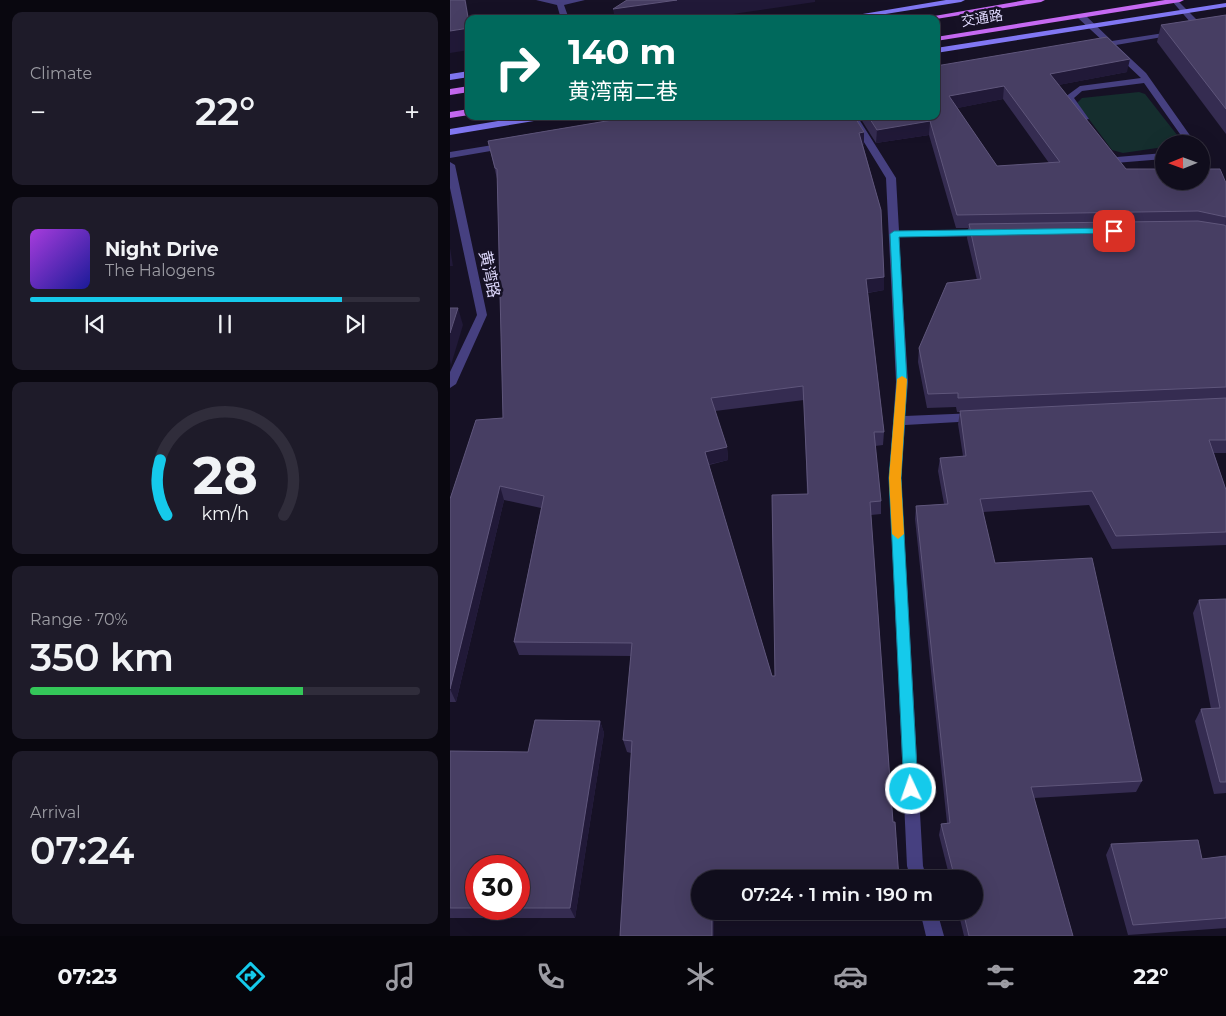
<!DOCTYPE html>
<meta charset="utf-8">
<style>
:root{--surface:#100d1c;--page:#1e1b29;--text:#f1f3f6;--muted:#9c9ca3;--line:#302d3b;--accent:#15caeb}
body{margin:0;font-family:Montserrat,"Noto Sans SC",sans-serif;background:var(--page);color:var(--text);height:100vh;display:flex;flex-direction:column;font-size:19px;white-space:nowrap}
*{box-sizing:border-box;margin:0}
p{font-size:16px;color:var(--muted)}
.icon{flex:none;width:28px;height:28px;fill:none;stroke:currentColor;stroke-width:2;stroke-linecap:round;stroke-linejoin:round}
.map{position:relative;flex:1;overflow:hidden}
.side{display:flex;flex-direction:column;gap:12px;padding:12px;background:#09070f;width:450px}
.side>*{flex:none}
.banner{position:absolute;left:15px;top:15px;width:475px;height:105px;border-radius:10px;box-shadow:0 5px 20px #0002,0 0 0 1px var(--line);background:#00695c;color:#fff;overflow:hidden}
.needle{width:32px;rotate:269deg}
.fabs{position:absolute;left:705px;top:135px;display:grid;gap:10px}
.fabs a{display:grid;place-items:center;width:55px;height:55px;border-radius:50%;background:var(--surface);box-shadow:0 5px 20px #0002,0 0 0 1px var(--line);font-size:25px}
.speed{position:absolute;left:15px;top:855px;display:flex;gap:10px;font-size:25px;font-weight:700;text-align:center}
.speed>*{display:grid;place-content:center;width:65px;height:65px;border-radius:50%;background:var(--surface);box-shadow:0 5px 20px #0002,0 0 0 1px var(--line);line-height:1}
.speed .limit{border:8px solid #d22;background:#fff;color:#111}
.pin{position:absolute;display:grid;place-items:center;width:42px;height:42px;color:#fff;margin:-21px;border-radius:10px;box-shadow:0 2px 8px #0006}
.me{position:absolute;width:55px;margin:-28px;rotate:357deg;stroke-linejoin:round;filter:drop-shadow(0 0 4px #0008)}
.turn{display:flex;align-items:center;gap:18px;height:105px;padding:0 20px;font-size:22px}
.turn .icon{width:65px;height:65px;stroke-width:2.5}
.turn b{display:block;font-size:35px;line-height:42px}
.big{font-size:38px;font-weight:600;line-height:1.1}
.side .card{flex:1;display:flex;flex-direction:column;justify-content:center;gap:8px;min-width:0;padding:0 18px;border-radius:10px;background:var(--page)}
.side .dial{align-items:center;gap:0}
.dial svg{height:130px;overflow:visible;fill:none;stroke:var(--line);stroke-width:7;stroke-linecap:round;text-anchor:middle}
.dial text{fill:var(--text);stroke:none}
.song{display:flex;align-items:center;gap:15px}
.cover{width:60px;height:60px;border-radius:8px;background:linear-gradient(135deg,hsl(280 70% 55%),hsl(240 70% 35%))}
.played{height:5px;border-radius:2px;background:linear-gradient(90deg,var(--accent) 80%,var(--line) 80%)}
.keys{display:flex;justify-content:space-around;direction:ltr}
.heat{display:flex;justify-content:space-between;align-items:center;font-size:28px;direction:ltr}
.charge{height:8px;border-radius:4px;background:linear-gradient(90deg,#34c759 70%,var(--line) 0)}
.trip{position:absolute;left:241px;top:870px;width:292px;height:50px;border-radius:25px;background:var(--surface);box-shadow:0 5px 20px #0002,0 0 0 1px var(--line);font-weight:600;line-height:50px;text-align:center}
.tab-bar{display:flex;height:80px;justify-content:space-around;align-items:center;background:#06050b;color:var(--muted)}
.tab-bar .icon{width:35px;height:35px}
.tab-bar .on{color:var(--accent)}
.tab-bar b{font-size:22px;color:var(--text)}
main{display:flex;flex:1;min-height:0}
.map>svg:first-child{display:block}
.green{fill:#152e2e}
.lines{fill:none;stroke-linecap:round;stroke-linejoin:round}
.lane{fill:#464080;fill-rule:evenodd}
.street{fill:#464080;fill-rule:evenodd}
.secondary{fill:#8177f3;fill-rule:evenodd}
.primary{fill:#c669f2;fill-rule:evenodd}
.wall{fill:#352c51;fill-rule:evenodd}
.shaded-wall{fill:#211938}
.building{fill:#473e63;stroke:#5f567b;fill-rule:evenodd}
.route{fill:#15caeb;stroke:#0e8399}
.slow{fill:#f59e0b}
.labels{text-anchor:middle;stroke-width:5;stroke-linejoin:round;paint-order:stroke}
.far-street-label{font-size:14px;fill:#ded8fc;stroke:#161125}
.street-label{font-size:16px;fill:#ded8fc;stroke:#161125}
</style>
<main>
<section class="side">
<div class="card"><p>Climate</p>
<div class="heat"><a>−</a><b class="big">22°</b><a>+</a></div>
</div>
<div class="card">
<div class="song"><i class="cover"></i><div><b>Night Drive</b><p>The Halogens</p></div></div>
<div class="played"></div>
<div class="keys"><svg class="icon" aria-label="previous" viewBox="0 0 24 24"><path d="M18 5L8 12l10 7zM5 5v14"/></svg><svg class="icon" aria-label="pause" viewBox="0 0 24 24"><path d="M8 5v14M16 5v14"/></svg><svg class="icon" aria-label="next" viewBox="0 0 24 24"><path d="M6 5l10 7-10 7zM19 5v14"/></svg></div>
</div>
<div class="card dial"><svg viewBox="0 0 100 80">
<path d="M14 69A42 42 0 1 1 86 69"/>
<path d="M14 69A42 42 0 0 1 10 35" stroke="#15caeb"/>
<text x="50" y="56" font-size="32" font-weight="700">28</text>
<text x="50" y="72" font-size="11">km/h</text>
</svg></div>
<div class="card"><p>Range · 70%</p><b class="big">350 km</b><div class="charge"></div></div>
<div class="card"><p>Arrival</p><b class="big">07:24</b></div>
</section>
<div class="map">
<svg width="776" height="936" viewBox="0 0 776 936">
<rect width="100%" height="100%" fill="#161125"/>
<polygon class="green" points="689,92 695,94 731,140 730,144 714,144 714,147 673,153 662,150 627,103 632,98"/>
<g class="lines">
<g class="lane">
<polygon points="86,0 135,0 114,5 119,19 111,19 107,5"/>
<polygon points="721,0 727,0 753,26 776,23 776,27 748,31"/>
<polygon points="628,14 634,14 662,41 727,31 728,33 724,35 666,45 696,73 746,144 737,144 694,83 632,91 624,98 639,119 631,121 615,97 630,86 691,78 658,47 644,48 644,44 654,42 628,18"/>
<polygon points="55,143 60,146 58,148 0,158 0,152"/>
<polygon points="657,149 667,157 714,153 714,159 665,163 652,152"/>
</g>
<g class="street">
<polygon points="398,116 407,116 446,178 449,231 533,230 538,233 533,236 449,237 458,382 455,416 526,413 532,417 526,421 455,425 451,478 473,866 477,879 461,879 457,866 439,478 446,382 436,178"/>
<polygon points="0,162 5,165 37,315 6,384 0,388 0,372 27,315 0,188"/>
<polygon points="470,911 487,911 494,936 476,936"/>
</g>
<g class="secondary">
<polygon points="496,0 515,0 511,2 404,19 383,19"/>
<polygon points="776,3 776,7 486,53 486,48"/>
<polygon points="19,71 19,77 0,80 0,74"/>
<polygon points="78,116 100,116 96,119 0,135 0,129"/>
</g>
<g class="primary">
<polygon points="576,0 595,0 591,2 486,19 467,19"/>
<polygon points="715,0 734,0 730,2 486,41 486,37"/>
<polygon points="19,86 19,92 0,95 0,89"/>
<polygon points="19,109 19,115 0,118 0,112"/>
</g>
</g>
<g class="wall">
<polygon points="776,15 776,134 707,42 711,25"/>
<path d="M486,66L677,72L608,85L676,169L776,183V453H764L776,490V545L662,549L639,505L533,512L545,563L692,781L686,792L584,798L623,936H514L508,911H525V879H500L489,835L491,824L497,823L465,519L466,506L494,504L488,471L490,458L513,456L508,424L510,412H507L506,407L477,408L468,362L469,348L527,280L517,238L518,228H506L479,135L426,143L409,116H486ZM553,99L599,163L547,166L507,108Z"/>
<path d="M186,116H404L414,132V145H413L431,210L434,277V290L418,293L434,432L433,445L425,446L431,501V514L421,515L443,822H445L449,879H250V911H314L264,913V936H170L181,753L177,752L173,740L181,656L69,655L64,642L91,508L54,500L6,702H0V499L26,420L53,418L47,179L38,141ZM354,400L357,494L322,495L325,676H322L259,465L278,460L277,447L265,411Z"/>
<polygon points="776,599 776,793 764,794 745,721 751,709 761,709 743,613 749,600"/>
<path d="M150,721L154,733L125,918H0V751L78,752ZM26,866H69V909H26Z"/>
<polygon points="661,844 752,859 776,856 776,928 678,935 656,855"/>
</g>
<g class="shaded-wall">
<polygon points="15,0 16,0 19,19 19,23"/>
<polygon points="227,0 365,0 365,2 248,19 165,19 163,9"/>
<polygon points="19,28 19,50 0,53 0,31"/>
<polygon points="680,59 677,72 598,87 600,74"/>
<polygon points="554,86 553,99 498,110 499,96"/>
<polygon points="480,121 479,135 426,143 427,130"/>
<polygon points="414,132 414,145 409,146 409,133"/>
<polygon points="0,248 3,266 0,266"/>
<polygon points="434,277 434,290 416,293 416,279"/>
<polygon points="8,308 13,325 1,365 0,360 0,333"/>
<polygon points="277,447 278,460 256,465 255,452"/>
<polygon points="50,486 54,500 6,702 0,689"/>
<polygon points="150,721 154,733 125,918 120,908"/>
<rect x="262" y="911" width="2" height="25"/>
</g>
<g class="building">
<polygon points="0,0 15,0 19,23 19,28 0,31"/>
<polygon points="177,0 227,0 163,9"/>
<polygon points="776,15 776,109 711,25"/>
<path d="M657,37L680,59L600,74L676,169H714V181H751V169H770L776,183V217L748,211L507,215L480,121L427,130L418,116H486V66ZM554,86L610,162L547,166L499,96Z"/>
<path d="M186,116H404L414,132L409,133L431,210L434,277L416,279L434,432H424L431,501L420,502L443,822H445L449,879H250V911H262V936H170L182,741L173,740L182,643L64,642L94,496L50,486L0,689V499L26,420L53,418L47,169L45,168L38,141ZM353,386L358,494L322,495L325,676H322L255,452L277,447L261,398Z"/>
<polygon points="748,221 774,225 776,226 776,387 508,398 508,393 478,394 469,348 497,283 531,279 519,224"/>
<polygon points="0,308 8,308 0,333"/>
<polygon points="776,398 776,440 759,440 776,490 776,532 666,536 642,491 530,499 545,563 642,558 692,781 581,787 623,936 519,936 513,911 525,911 525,879 505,879 491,824 500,823 466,506 498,504 490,458 516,456 510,411"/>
<polygon points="776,599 776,782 770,782 751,709 770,708 749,600"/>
<polygon points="85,720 150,721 120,908 69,908 69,866 26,866 26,908 0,908 0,751 78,752"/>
<polygon points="748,840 752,859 776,856 776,918 683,925 661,844"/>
</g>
<polygon class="route" points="664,228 667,229 667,233 449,237 457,382 451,478 468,789 466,793 461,795 456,793 454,789 439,478 447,382 440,234 444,231"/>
<polygon class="slow" points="452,376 457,379 451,478 454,534 448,539 442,534 439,478 447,379"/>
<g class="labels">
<g class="far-street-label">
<text transform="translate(532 18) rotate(-9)" y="5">交通路</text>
</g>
<g class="street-label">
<text transform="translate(40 274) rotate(78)" y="6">黄湾路</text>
</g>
</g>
</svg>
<div class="fabs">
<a><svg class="needle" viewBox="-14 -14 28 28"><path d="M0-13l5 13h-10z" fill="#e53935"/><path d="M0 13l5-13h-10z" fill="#9c9ca3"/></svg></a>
</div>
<div class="speed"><div class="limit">30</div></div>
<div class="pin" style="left:664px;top:231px;background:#d93025"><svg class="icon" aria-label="arrive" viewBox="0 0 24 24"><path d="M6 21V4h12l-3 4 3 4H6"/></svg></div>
<svg class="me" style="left:461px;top:789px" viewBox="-20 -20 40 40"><circle r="17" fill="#15caeb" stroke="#fff" stroke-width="3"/><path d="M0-11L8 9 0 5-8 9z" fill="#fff"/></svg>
<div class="trip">07:24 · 1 min · 190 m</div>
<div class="banner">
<div class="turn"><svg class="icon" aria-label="right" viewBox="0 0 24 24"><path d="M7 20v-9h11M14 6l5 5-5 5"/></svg><div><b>140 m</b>黄湾南二巷</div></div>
</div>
</div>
</main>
<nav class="tab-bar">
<b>07:23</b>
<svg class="icon on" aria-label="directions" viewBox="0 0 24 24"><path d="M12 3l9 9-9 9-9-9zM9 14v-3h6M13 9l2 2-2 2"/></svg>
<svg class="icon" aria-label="music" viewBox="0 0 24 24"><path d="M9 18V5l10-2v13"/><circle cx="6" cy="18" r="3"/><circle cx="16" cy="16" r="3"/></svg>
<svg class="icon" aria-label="phone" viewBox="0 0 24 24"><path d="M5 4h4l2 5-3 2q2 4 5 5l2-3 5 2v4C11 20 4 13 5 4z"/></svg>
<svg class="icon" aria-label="climate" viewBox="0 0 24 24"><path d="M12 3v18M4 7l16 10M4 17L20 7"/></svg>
<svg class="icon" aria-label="car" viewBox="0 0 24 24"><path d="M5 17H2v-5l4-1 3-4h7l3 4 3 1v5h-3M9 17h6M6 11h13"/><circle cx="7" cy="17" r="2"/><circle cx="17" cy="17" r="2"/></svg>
<svg class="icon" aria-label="filters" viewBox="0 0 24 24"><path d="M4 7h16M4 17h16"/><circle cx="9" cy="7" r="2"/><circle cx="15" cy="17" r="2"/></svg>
<b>22°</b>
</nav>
